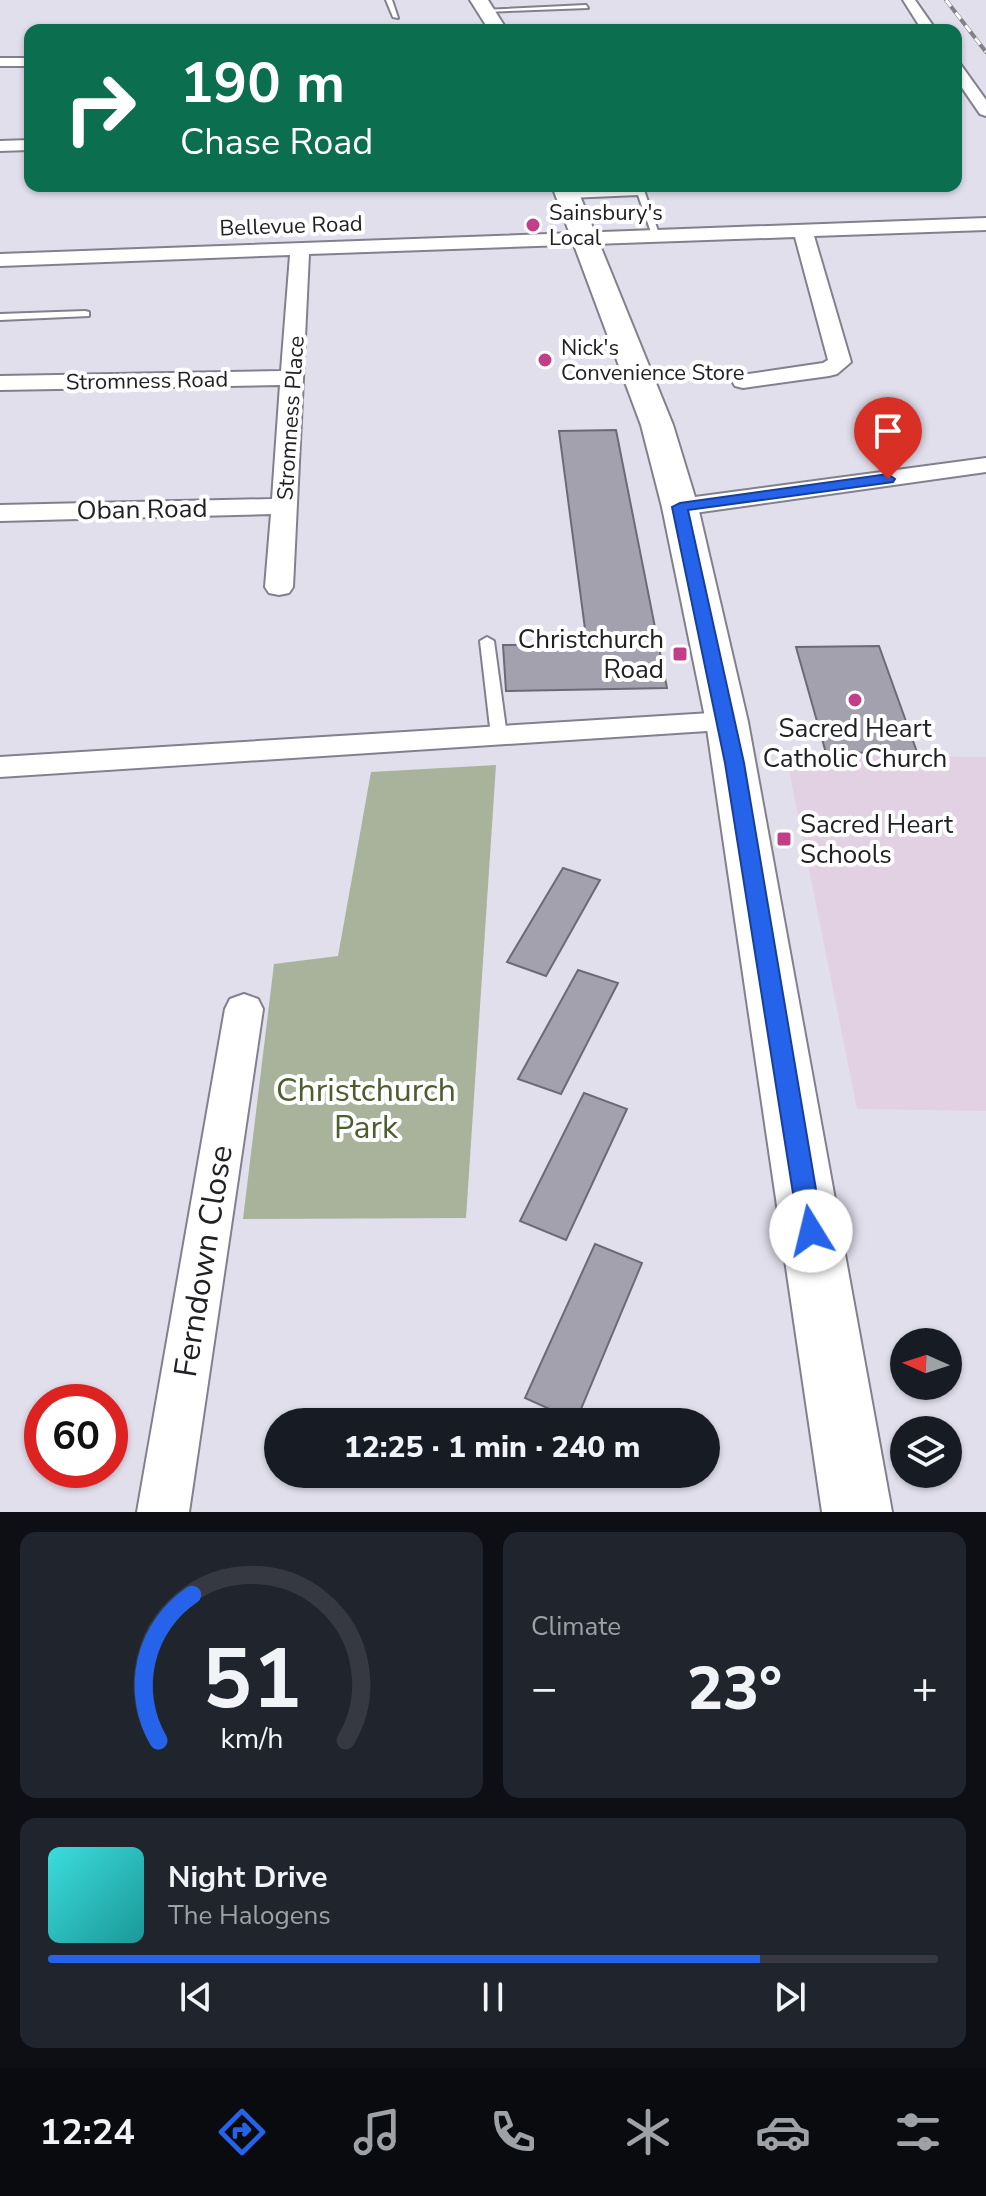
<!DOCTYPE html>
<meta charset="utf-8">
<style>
:root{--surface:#171b24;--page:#20242c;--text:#f1f3f6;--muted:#9ea1a6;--line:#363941;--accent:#2563eb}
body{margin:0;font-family:"Nunito Sans",sans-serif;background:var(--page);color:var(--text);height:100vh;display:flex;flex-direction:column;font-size:30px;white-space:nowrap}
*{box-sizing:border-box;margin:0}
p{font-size:26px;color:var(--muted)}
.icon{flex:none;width:44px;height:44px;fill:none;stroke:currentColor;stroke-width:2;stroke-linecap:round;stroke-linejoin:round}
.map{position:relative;height:1512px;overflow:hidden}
.side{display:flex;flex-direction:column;gap:20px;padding:20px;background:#0d0f14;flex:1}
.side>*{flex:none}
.banner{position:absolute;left:24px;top:24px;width:938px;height:168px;border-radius:16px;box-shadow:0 2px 6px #0004;background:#0b6e4f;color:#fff;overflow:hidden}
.needle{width:52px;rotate:273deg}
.tools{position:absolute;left:890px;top:1328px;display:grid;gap:16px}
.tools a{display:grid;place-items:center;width:72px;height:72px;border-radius:50%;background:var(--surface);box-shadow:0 2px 6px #0004;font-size:40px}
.speed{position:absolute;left:24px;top:1384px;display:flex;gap:16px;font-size:40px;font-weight:700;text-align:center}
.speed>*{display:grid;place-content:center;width:104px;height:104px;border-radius:50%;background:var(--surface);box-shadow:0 2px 6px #0004;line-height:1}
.speed .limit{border:12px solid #d22;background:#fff;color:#111}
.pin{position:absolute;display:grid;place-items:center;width:68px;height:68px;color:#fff;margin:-82px -34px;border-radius:50% 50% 50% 0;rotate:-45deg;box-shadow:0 0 8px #0007}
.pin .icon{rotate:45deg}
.me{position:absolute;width:88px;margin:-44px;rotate:351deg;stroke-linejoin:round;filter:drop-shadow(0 0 6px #0008)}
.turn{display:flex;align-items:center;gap:28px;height:168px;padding:0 24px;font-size:36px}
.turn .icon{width:104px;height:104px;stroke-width:2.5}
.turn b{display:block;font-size:56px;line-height:68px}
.big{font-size:60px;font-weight:800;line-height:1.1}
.side .widget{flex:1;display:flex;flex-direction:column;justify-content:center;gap:12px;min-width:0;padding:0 28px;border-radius:16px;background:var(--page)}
.side .dial{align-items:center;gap:0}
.dial svg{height:208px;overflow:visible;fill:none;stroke:var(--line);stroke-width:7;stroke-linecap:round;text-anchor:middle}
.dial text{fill:var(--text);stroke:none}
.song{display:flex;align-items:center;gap:24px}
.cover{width:96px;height:96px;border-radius:12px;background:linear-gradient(135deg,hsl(180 70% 55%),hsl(180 70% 35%))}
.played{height:8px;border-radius:4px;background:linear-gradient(90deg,var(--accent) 80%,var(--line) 80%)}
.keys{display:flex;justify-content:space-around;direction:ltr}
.heat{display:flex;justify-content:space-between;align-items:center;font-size:44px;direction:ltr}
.side .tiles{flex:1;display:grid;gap:20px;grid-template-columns:1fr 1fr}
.widget:last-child{grid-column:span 2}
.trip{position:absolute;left:264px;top:1408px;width:456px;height:80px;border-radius:40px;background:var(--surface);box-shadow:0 2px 6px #0004;font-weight:800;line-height:80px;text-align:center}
.dock{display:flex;height:128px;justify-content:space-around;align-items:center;background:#090b0e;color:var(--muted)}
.dock .icon{width:56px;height:56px}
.dock .active{color:var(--accent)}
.dock b{font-size:36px;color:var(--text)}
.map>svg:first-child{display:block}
.education{fill:#e2d1e3}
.green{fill:#a9b39c}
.building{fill:#a4a1af;stroke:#6d6a77;stroke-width:2}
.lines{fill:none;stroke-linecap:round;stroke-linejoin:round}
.service-casing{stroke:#83808d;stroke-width:4}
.minor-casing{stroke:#83808d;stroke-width:4}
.primary-casing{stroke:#83808d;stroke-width:4}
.service{fill:#fff;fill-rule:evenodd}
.minor{fill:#fff;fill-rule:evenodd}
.primary{fill:#fff;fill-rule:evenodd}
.rail-casing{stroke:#828089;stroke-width:4}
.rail{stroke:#fff;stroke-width:3;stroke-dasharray:8;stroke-linecap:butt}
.route{fill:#2563eb;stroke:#184099;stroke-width:2}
.poi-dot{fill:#c13f86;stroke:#fff;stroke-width:3}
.labels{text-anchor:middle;stroke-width:8;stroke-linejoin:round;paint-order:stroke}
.far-poi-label{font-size:22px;fill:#212025;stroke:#fff;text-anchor:start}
.far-street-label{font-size:22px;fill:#212025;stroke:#fff}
.street-label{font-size:26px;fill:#212025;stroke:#fff}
.poi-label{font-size:26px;fill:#212025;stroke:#fff;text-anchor:end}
.near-park-label{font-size:32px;fill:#4d5d2f;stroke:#fff}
.near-street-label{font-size:32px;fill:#212025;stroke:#fff}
</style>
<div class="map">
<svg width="986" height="1512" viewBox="0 0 986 1512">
<rect width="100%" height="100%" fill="#e2dfed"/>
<polygon class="education" points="786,755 986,757 986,1111 857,1109"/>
<polygon class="green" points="496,765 466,1218 243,1219 274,964 338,956 371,772"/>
<g class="building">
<polygon points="616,430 667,688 506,691 503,645 587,644 559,431"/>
<polygon points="879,646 917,752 826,753 796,647"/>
<polygon points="563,868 600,880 546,976 507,962"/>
<polygon points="578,970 618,983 561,1094 518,1079"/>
<polygon points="584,1093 627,1109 566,1240 520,1221"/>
<polygon points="595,1244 642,1263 576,1421 525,1398"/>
</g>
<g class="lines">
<g class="service-casing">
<g id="service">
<polygon points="386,0 392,0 398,18 393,17"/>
<polygon points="586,5 588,8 485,12 482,10"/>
<polygon points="644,190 660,237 652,235 638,195 568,198 564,195 568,192"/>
<polygon points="85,311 89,312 89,316 0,320 0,314"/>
<polygon points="487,637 494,641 507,736 499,741 491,736 480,641"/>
</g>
</g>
<g class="minor-casing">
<g id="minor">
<polygon points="903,0 915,0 936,30 922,30"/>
<rect x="0" y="58" width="30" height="8"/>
<polygon points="956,64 961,65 986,100 986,116 980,114 956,79"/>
<polygon points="30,140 30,150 0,151 0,141"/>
<polygon points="986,218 986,230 814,236 851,362 837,374 829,376 743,388 735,386 732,381 735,376 823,363 828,360 795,237 309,254 293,587 289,593 279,595 269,593 265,587 271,514 0,521 0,505 272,499 280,385 0,390 0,376 281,371 290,255 0,266 0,254"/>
<polygon points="986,458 986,472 680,515 671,512 667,507 671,502 680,499"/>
<polygon points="727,712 738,715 743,722 738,729 0,777 0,757"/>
<polygon points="244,994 258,999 263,1009 189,1512 137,1512 225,1009 230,999"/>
</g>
</g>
<g class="primary-casing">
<g id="primary">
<polygon points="470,0 488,0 507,30 489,30"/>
<polygon points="552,186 576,186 673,425 698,507 748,722 892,1512 822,1512 706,722 662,507 641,425"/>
</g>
</g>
<use href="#service" class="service"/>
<use href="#minor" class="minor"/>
<use href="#primary" class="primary"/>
<g class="rail-casing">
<polyline id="rail" points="946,0 986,52"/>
</g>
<use href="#rail" class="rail"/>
</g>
<polygon class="route" points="888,474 895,479 893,482 688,510 744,763 823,1231 820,1239 811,1242 802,1239 799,1231 725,763 672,507 680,503"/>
<g class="poi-dot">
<circle cx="533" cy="225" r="8"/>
<circle cx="545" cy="360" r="8"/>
<rect x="672" y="646" width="16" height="16" rx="4"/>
<circle cx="855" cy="700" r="8"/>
<rect x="776" y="831" width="16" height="16" rx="4"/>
</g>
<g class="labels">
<g class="far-poi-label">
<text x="549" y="220">Sainsbury's<tspan x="549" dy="25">Local</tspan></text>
<text x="561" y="355">Nick's<tspan x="561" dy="25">Convenience Store</tspan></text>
</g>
<g class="far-street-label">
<text transform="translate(291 225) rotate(-2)" y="8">Bellevue Road</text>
<text transform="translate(147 380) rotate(-1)" y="8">Stromness Road</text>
<text transform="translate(290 418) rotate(-86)" y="8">Stromness Place</text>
</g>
<g class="street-label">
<text transform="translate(142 509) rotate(-1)" y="9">Oban Road</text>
</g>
<g class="poi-label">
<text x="664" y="648">Christchurch<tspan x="664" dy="30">Road</tspan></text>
<text x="855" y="737" text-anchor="middle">Sacred Heart<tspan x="855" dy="30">Catholic Church</tspan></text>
<text x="800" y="833" text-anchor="start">Sacred Heart<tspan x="800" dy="30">Schools</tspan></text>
</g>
<g class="near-park-label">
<text x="366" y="1101">Christchurch<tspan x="366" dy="37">Park</tspan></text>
</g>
<g class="near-street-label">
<text transform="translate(203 1261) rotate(-81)" y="11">Ferndown Close</text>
</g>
</g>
</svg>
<div class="tools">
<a><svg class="needle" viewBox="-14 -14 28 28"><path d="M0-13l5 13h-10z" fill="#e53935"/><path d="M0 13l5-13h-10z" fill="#9ea1a6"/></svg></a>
<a><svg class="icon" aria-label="layers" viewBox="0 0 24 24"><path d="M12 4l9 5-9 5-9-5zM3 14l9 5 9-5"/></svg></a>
</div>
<div class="speed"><div class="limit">60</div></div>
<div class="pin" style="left:888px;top:479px;background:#d93025"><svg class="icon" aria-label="arrive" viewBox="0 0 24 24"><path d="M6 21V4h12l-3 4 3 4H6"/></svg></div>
<svg class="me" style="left:811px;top:1231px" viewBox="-20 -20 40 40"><circle r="19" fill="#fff"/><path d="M0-13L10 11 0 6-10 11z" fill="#2563eb"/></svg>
<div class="trip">12:25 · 1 min · 240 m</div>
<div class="banner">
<div class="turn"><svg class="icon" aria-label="right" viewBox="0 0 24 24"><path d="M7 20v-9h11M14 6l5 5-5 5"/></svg><div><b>190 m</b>Chase Road</div></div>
</div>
</div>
<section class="side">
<div class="tiles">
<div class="widget dial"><svg viewBox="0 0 100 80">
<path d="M14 69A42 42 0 1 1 86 69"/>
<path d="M14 69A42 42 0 0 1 27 13" stroke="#2563eb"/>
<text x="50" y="56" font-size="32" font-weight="700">51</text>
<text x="50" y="72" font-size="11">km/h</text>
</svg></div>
<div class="widget"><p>Climate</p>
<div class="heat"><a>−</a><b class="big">23°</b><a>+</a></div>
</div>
<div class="widget">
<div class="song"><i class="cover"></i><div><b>Night Drive</b><p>The Halogens</p></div></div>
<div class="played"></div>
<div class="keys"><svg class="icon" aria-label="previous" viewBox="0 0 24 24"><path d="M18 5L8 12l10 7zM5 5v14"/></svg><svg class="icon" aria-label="pause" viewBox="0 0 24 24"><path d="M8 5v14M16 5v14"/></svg><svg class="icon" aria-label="next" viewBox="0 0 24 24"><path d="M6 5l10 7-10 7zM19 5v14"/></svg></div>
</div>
</div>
</section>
<nav class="dock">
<b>12:24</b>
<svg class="icon active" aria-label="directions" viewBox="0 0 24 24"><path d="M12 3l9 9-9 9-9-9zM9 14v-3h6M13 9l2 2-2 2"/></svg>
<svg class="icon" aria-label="music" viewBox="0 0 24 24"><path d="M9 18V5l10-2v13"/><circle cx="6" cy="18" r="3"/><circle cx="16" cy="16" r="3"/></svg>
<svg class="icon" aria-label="phone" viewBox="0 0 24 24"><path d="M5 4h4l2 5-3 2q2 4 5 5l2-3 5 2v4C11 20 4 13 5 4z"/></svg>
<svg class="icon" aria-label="climate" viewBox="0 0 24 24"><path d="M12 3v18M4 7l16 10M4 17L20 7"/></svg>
<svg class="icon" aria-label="car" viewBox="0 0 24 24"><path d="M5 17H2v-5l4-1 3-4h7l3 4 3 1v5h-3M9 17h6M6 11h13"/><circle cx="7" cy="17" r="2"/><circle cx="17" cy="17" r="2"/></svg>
<svg class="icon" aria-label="filters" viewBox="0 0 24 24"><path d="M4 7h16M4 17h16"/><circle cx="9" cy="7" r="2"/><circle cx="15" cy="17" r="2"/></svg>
</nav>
